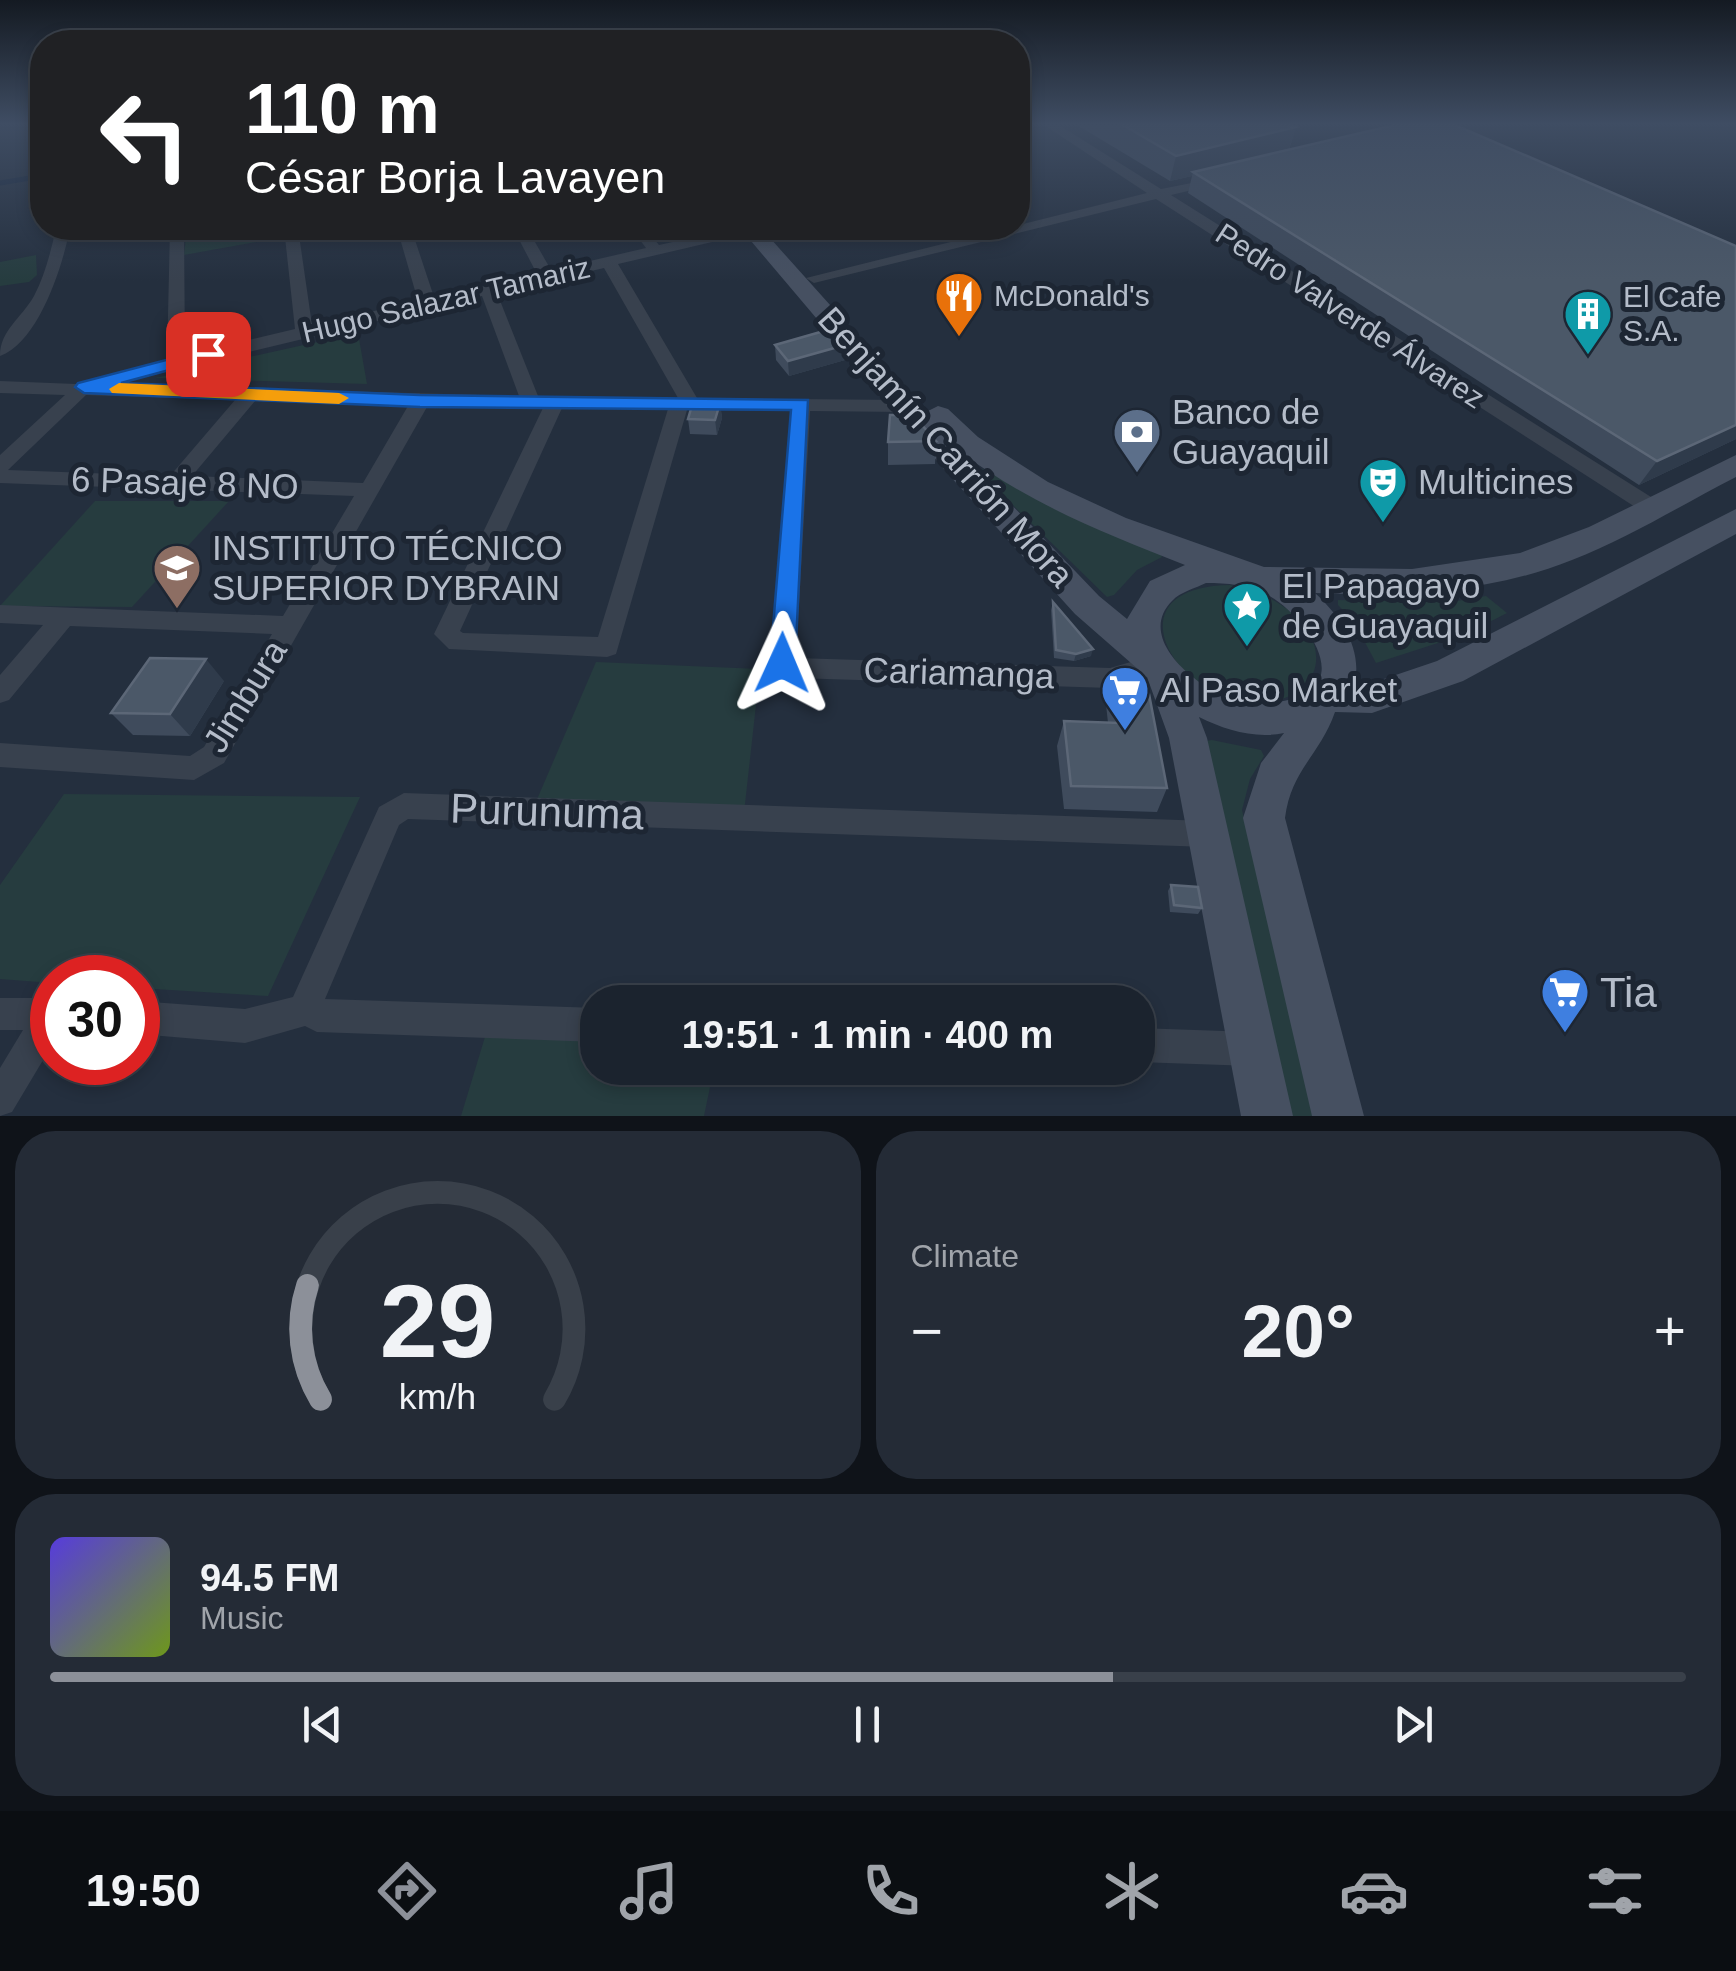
<!DOCTYPE html>
<meta charset="utf-8">
<style>
:root{--surface:#1b232e;--page:#242b36;--text:#f1f3f6;--muted:#a0a4aa;--line:#39404a;--accent:#8c9099}
body{margin:0;font-family:Arial,sans-serif;background:var(--page);color:var(--text);height:100vh;display:flex;flex-direction:column;font-size:38px;white-space:nowrap}
*{box-sizing:border-box;margin:0}
p{font-size:32px;color:var(--muted)}
.icon{flex:none;width:55px;height:55px;fill:none;stroke:currentColor;stroke-width:2;stroke-linecap:round;stroke-linejoin:round}
.map{position:relative;height:1116px;overflow:hidden}
.side{display:flex;flex-direction:column;gap:15px;padding:15px;background:#0f1319;flex:1}
.side>*{flex:none}
.guide{position:absolute;left:30px;top:30px;width:1000px;height:210px;border-radius:40px;box-shadow:0 5px 15px #0003,0 0 0 2px var(--line);background:#202124;color:#fff;overflow:hidden}
.speed{position:absolute;left:30px;top:955px;display:flex;gap:20px;font-size:50px;font-weight:700;text-align:center}
.speed>*{display:grid;place-content:center;width:130px;height:130px;border-radius:50%;background:var(--surface);box-shadow:0 5px 15px #0003,0 0 0 2px var(--line);line-height:1}
.speed .limit{border:15px solid #d22;background:#fff;color:#111}
.pin{position:absolute;display:grid;place-items:center;width:85px;height:85px;color:#fff;margin:-42px;border-radius:20px;box-shadow:0 5px 15px #0006}
.me{position:absolute;width:110px;margin:-55px;rotate:1deg;stroke-linejoin:round;filter:drop-shadow(0 0 8px #0008)}
.turn{display:flex;align-items:center;gap:35px;height:210px;padding:0 50px;font-size:45px}
.turn .icon{width:130px;height:130px;stroke-width:2.5}
.turn b{display:block;font-size:70px;line-height:85px}
.big{font-size:75px;font-weight:700;line-height:1.1}
.side .tile{flex:1;display:flex;flex-direction:column;justify-content:center;gap:15px;min-width:0;padding:0 35px;border-radius:40px;background:var(--page)}
.side .dial{align-items:center;gap:0}
.dial svg{height:260px;overflow:visible;fill:none;stroke:var(--line);stroke-width:7;stroke-linecap:round;text-anchor:middle}
.dial text{fill:var(--text);stroke:none}
.song{display:flex;align-items:center;gap:30px}
.cover{width:120px;height:120px;border-radius:15px;background:linear-gradient(135deg,hsl(250 70% 55%),hsl(80 70% 35%))}
.played{height:10px;border-radius:5px;background:linear-gradient(90deg,var(--accent) 65%,var(--line) 65%)}
.keys{display:flex;justify-content:space-around;direction:ltr}
.heat{display:flex;justify-content:space-between;align-items:center;font-size:55px;direction:ltr}
.side .tiles{flex:1;display:grid;gap:15px;grid-template-columns:1fr 1fr}
.tile:last-child{grid-column:span 2}
.trip{position:absolute;left:580px;top:985px;width:575px;height:100px;border-radius:40px;background:var(--surface);box-shadow:0 5px 15px #0003,0 0 0 2px var(--line);font-weight:700;line-height:100px;text-align:center}
.dock{display:flex;height:160px;justify-content:space-around;align-items:center;background:#0b0e12;color:var(--muted)}
.dock .icon{width:70px;height:70px}
.dock .active{color:var(--accent)}
.dock b{font-size:45px;color:var(--text)}
.map>svg:first-child{display:block}
.green{fill:#263c3f}
.lines{fill:none;stroke-linecap:round;stroke-linejoin:round}
.stream{stroke:#17263c;stroke-width:5}
.minor{fill:#38414e;fill-rule:evenodd}
.secondary{fill:#465061;fill-rule:evenodd}
.wall{fill:#3f4b5c}
.shaded-wall{fill:#2f3b4b}
.building{fill:#4b5868;stroke:#5c6777;stroke-width:2.5}
.route{fill:#1a73e8;stroke:#114b97;stroke-width:2.5}
.slow{fill:#f59e0b}
.labels{text-anchor:middle;stroke-width:10;stroke-linejoin:round;paint-order:stroke}
.far-poi-label{font-size:30px;fill:#b4bcc9;stroke:#1d2633;text-anchor:start}
.far-street-label{font-size:30px;fill:#b4bcc9;stroke:#1d2633}
.poi-label{font-size:35px;fill:#b4bcc9;stroke:#1d2633;text-anchor:start}
.street-label{font-size:35px;fill:#b4bcc9;stroke:#1d2633}
.near-street-label{font-size:42px;fill:#b4bcc9;stroke:#1d2633}
.near-poi-label{font-size:42px;fill:#b4bcc9;stroke:#1d2633;text-anchor:start}
</style>
<div class="map">
<svg width="1736" height="1116" viewBox="0 0 1736 1116">
<rect width="100%" height="100%" fill="#242f3e"/>
<g class="green">
<polygon points="187,228 278,228 279,238 184,255"/>
<polygon points="36,255 37,275 29,282 0,286 0,262"/>
<polygon points="358,333 367,384 155,378"/>
<polygon points="983,469 1065,512 1159,552 1162,557 1137,570 1114,595 1107,597 980,473"/>
<polygon points="95,501 229,501 132,607 0,606"/>
<path d="M1230,585C1253,591 1274,597 1292,613C1331,647 1322,692 1271,702C1187,719 1098,587 1230,585Z"/>
<polygon points="1486,596 1507,613 1466,634 1376,663 1353,620 1338,605 1338,600 1451,602"/>
<polygon points="596,662 760,669 744,813 535,804"/>
<polygon points="1212,740 1261,750 1264,756 1250,779 1242,810 1316,1116 1292,1116 1206,741"/>
<polygon points="64,794 360,797 268,996 138,988 138,978 52,978 52,983 0,979 0,885"/>
<polygon points="488,1027 597,1032 598,1068 714,1068 704,1116 461,1116"/>
</g>
<g class="lines">
<polyline class="stream" points="0,183 42,176"/>
<g class="minor">
<polygon points="1044,125 1059,125 1161,189 1222,177 1222,183 1171,195 1659,502 1662,507 1659,512 1643,512 1156,199 814,283 806,278 1147,193"/>
<path d="M56,228H70C63,265 39,342 0,356C0,330 21,319 34,296C45,275 51,251 56,228Z"/>
<path d="M170,228H184L185,355L295,329L284,228H298L312,325L418,301L397,228H411L434,297L537,274L513,228H527L551,270L646,248L631,228H645L659,245L737,228H756L755,232L618,264L697,398L903,400L913,406L903,412L810,411L796,658L1110,668L1155,655L1164,658L1167,665L1164,672L1110,688L794,678L774,670L771,663L791,411L687,410L616,654L607,657L449,649L434,634L543,408L427,407L224,763L194,780L0,767V743L190,756L204,747L272,634L70,626L9,700L0,703V675L43,625L0,623V605L283,616L354,496L0,483V455L65,395L0,393V381L76,384L167,359ZM604,268L678,398L538,396L497,293ZM482,296L519,396L112,385ZM86,395L235,400L170,476L8,470ZM255,401L408,406L363,483L192,476ZM562,408L668,409L598,637L463,633L460,631Z"/>
<polygon points="404,793 1207,821 1217,825 1221,834 1217,843 1207,847 408,819 399,825 325,999 598,1008 598,1042 317,1032 305,1026 245,1043 138,1034 138,1001 245,1009 293,997 379,807"/>
<polygon points="0,998 52,998 52,1045 12,1112 0,1116 0,1068 23,1030 0,1030"/>
<polygon points="1138,1028 1252,1032 1264,1037 1269,1049 1264,1061 1252,1066 1138,1062"/>
</g>
<path class="secondary" d="M740,228H761L926,412L938,406L948,409L978,437L1048,482L1126,518L1264,567L1412,569L1520,553L1589,527L1736,455V477C1681,505 1629,538 1572,560C1490,593 1402,596 1315,593C1340,616 1362,647 1355,682L1372,683L1437,661L1736,509V534L1463,681L1372,713L1335,712C1320,755 1291,770 1285,818L1364,1116H1312L1243,818L1261,763L1284,733C1255,739 1225,730 1199,717L1207,738L1293,1116H1241L1169,738L1147,677L1075,614L949,475ZM962,453C1030,504 1106,534 1185,565L1150,581L1127,619L1099,596ZM1206,583C1227,583 1248,585 1266,594C1303,613 1358,685 1288,700C1270,704 1254,704 1235,700C1200,690 1134,639 1172,601C1180,592 1196,588 1206,583Z"/>
</g>
<g class="wall">
<polygon points="1077,125 1291,125 1296,127 1289,150 1736,439 1639,485 1188,193 1192,176 1170,181"/>
<polygon points="775,345 845,345 845,360 789,376 776,360"/>
<polygon points="720,403 722,418 717,435 690,434 688,419"/>
<polygon points="936,441 935,464 888,465 888,442"/>
<polygon points="1053,602 1091,656 1074,661 1054,658 1051,610"/>
<polygon points="1113,670 1167,788 1157,812 1064,809 1057,746 1064,721 1108,723 1105,695"/>
<polygon points="224,681 190,736 133,735 111,713"/>
<polygon points="1171,885 1202,908 1198,914 1170,912 1168,891"/>
</g>
<g class="shaded-wall">
<polygon points="1296,127 1288,152 1193,172 1192,176 1170,181 1176,156"/>
<polygon points="845,345 845,360 789,376 788,361"/>
<polygon points="720,403 722,418 717,435 715,420"/>
<polygon points="1736,425 1736,439 1639,485 1657,461"/>
<polygon points="1093,649 1091,656 1074,661 1076,654"/>
<polygon points="206,659 224,681 190,736 170,714"/>
</g>
<g class="building">
<polygon points="1123,125 1291,125 1296,127 1176,156"/>
<polygon points="1395,125 1455,125 1736,246 1736,425 1657,461 1193,172"/>
<polygon points="831,329 845,345 788,361 775,345"/>
<polygon points="693,402 720,403 715,420 688,419"/>
<polygon points="890,415 913,415 936,441 888,442"/>
<polygon points="1053,602 1093,649 1076,654 1056,650"/>
<polygon points="150,658 206,659 170,714 111,713"/>
<polygon points="1113,670 1135,671 1149,694 1167,788 1071,786 1064,721 1119,723"/>
<polygon points="1171,885 1198,887 1202,908 1174,905"/>
</g>
<linearGradient id="sky" x2="0" y2="1"><stop stop-color="#141a22"/><stop offset="0.44" stop-color="#3f4d63"/><stop offset="1" stop-color="#3f4d63" stop-opacity="0"/></linearGradient>
<rect width="1736" height="281" fill="url(#sky)"/>
<polygon class="route" points="208,349 217,354 214,358 121,383 420,395 808,400 795,663 791,670 774,670 770,663 791,410 420,407 84,393 75,387 78,383"/>
<polygon class="slow" points="119,383 339,393 349,398 339,404 112,393 109,389"/>
<defs>
<g id="restaurant-pin" transform="scale(2.5)"><path d="M0 17L-7.5 6A9.5 9.5 0 1 1 7.5 6Z" fill="#e8710a" stroke="#1d2633"/><path d="M-5-6h1v4h1v-4h1v4h1v-4h1v5L-1.5 .5V6h-2V.5L-5-1ZM5-6V6H3V1.5H1.5Q1.5-4 5-6Z" fill="#fff"/></g>
<g id="building-pin" transform="scale(2.5)"><path d="M0 17L-7.5 6A9.5 9.5 0 1 1 7.5 6Z" fill="#0f9aa8" stroke="#1d2633"/><path d="M-4-6H4V6H1V3H-1V6H-4ZM-2.5-4.3h1.7v1.8h-1.7ZM.8-4.3h1.7v1.8H.8ZM-2.5-1h1.7V.8h-1.7ZM.8-1h1.7V.8H.8Z" fill="#fff"/></g>
<g id="bank-pin" transform="scale(2.5)"><path d="M0 17L-7.5 6A9.5 9.5 0 1 1 7.5 6Z" fill="#5c6f8a" stroke="#1d2633"/><path d="M-6-4H6V4H-6ZM0-2.3a2.3 2.3 0 1 0 0 4.6a2.3 2.3 0 1 0 0-4.6Z" fill="#fff"/></g>
<g id="theatre-pin" transform="scale(2.5)"><path d="M0 17L-7.5 6A9.5 9.5 0 1 1 7.5 6Z" fill="#0f9aa8" stroke="#1d2633"/><path d="M-5-5.5Q0-4 5-5.5V0Q5 5 0 6Q-5 5-5 0ZM-3.3-2.5H-1v1.5H-3.3ZM1-2.5H3.3v1.5H1ZM-2.8 1Q0 5.5 2.8 1Z" fill="#fff"/></g>
<g id="university-pin" transform="scale(2.5)"><path d="M0 17L-7.5 6A9.5 9.5 0 1 1 7.5 6Z" fill="#8d6e63" stroke="#1d2633"/><path d="M0-5L7-2L0 1L-7-2ZM-4 1L0 2.5L4 1V4Q0 6-4 4Z" fill="#fff"/></g>
<g id="sight-pin" transform="scale(2.5)"><path d="M0 17L-7.5 6A9.5 9.5 0 1 1 7.5 6Z" fill="#0f9aa8" stroke="#1d2633"/><path d="M0-6L1.8-2.2L6-1.7L2.9 1.2L3.7 5.4L0 3.3L-3.7 5.4L-2.9 1.2L-6-1.7L-1.8-2.2Z" fill="#fff"/></g>
<g id="supermarket-pin" transform="scale(2.5)"><path d="M0 17L-7.5 6A9.5 9.5 0 1 1 7.5 6Z" fill="#3f7fe0" stroke="#1d2633"/><path d="M-6-5.5h2.5l.6 2H6L4.5 2H-2.5L-4.4-4H-6ZM-1.5 3.2a1.3 1.3 0 1 0 .1 0ZM3 3.2a1.3 1.3 0 1 0 .1 0Z" fill="#fff"/></g>
</defs>
<g fill-rule="evenodd">
<use href="#restaurant-pin" x="959" y="296"/>
<use href="#building-pin" x="1588" y="314"/>
<use href="#bank-pin" x="1137" y="432"/>
<use href="#theatre-pin" x="1383" y="482"/>
<use href="#university-pin" x="177" y="568"/>
<use href="#sight-pin" x="1247" y="606"/>
<use href="#supermarket-pin" x="1125" y="690"/>
<use href="#supermarket-pin" x="1565" y="992"/>
</g>
<g class="labels">
<g class="far-poi-label">
<text x="994" y="306">McDonald's</text>
<text x="1623" y="307">El Cafe<tspan x="1623" dy="34">S.A.</tspan></text>
</g>
<g class="far-street-label">
<text transform="translate(446 300) rotate(-13)" y="10">Hugo Salazar Tamariz</text>
<text transform="translate(1350 316) rotate(33)" y="10">Pedro Valverde Álvarez</text>
</g>
<g class="poi-label">
<text x="1172" y="424">Banco de<tspan x="1172" dy="40">Guayaquil</tspan></text>
<text x="1418" y="494">Multicines</text>
<text x="212" y="560">INSTITUTO TÉCNICO<tspan x="212" dy="40">SUPERIOR DYBRAIN</tspan></text>
<text x="1282" y="598">El Papagayo<tspan x="1282" dy="40">de Guayaquil</tspan></text>
<text x="1160" y="702">Al Paso Market</text>
</g>
<g class="street-label">
<text transform="translate(946 447) rotate(48)" y="12">Benjamín Carrión Mora</text>
<text transform="translate(185 483) rotate(2)" y="12">6 Pasaje 8 NO</text>
<text transform="translate(959 673) rotate(2)" y="12">Cariamanga</text>
<text transform="translate(245 696) rotate(-58)" y="12">Jimbura</text>
</g>
<g class="near-street-label">
<text transform="translate(547 811) rotate(2)" y="15">Purunuma</text>
</g>
<g class="near-poi-label">
<text x="1600" y="1007">Tia</text>
</g>
</g>
</svg>
<div class="speed"><div class="limit">30</div></div>
<div class="pin" style="left:208px;top:354px;background:#d93025"><svg class="icon" aria-label="arrive" viewBox="0 0 24 24"><path d="M6 21V4h12l-3 4 3 4H6"/></svg></div>
<svg class="me" style="left:782px;top:663px" viewBox="-20 -20 40 40"><path d="M0-17L14 15 0 8-14 15z" fill="#1a73e8" stroke="#fff" stroke-width="4"/></svg>
<div class="trip">19:51 · 1 min · 400 m</div>
<div class="guide">
<div class="turn"><svg class="icon" aria-label="left" viewBox="0 0 24 24"><path d="M17 20v-9H6M10 6l-5 5 5 5"/></svg><div><b>110 m</b>César Borja Lavayen</div></div>
</div>
</div>
<section class="side">
<div class="tiles">
<div class="tile dial"><svg viewBox="0 0 100 80">
<path d="M14 69A42 42 0 1 1 86 69"/>
<path d="M14 69A42 42 0 0 1 10 34" stroke="#8c9099"/>
<text x="50" y="56" font-size="32" font-weight="700">29</text>
<text x="50" y="72" font-size="11">km/h</text>
</svg></div>
<div class="tile"><p>Climate</p>
<div class="heat"><a>−</a><b class="big">20°</b><a>+</a></div>
</div>
<div class="tile">
<div class="song"><i class="cover"></i><div><b>94.5 FM</b><p>Music</p></div></div>
<div class="played"></div>
<div class="keys"><svg class="icon" aria-label="previous" viewBox="0 0 24 24"><path d="M18 5L8 12l10 7zM5 5v14"/></svg><svg class="icon" aria-label="pause" viewBox="0 0 24 24"><path d="M8 5v14M16 5v14"/></svg><svg class="icon" aria-label="next" viewBox="0 0 24 24"><path d="M6 5l10 7-10 7zM19 5v14"/></svg></div>
</div>
</div>
</section>
<nav class="dock">
<b>19:50</b>
<svg class="icon active" aria-label="directions" viewBox="0 0 24 24"><path d="M12 3l9 9-9 9-9-9zM9 14v-3h6M13 9l2 2-2 2"/></svg>
<svg class="icon" aria-label="music" viewBox="0 0 24 24"><path d="M9 18V5l10-2v13"/><circle cx="6" cy="18" r="3"/><circle cx="16" cy="16" r="3"/></svg>
<svg class="icon" aria-label="phone" viewBox="0 0 24 24"><path d="M5 4h4l2 5-3 2q2 4 5 5l2-3 5 2v4C11 20 4 13 5 4z"/></svg>
<svg class="icon" aria-label="climate" viewBox="0 0 24 24"><path d="M12 3v18M4 7l16 10M4 17L20 7"/></svg>
<svg class="icon" aria-label="car" viewBox="0 0 24 24"><path d="M5 17H2v-5l4-1 3-4h7l3 4 3 1v5h-3M9 17h6M6 11h13"/><circle cx="7" cy="17" r="2"/><circle cx="17" cy="17" r="2"/></svg>
<svg class="icon" aria-label="filters" viewBox="0 0 24 24"><path d="M4 7h16M4 17h16"/><circle cx="9" cy="7" r="2"/><circle cx="15" cy="17" r="2"/></svg>
</nav>
